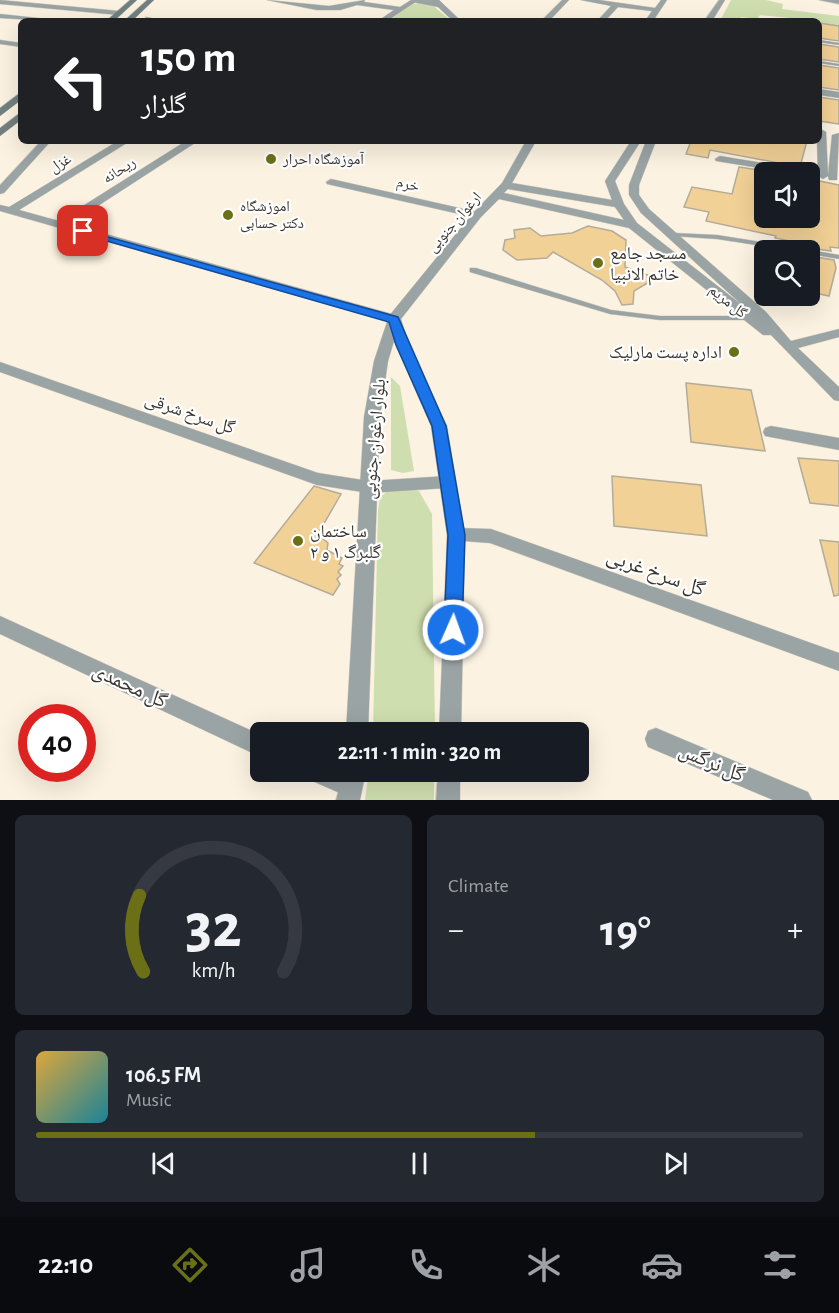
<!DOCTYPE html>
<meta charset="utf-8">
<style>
:root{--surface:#171b24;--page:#242831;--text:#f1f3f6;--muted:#9ea1a6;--line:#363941;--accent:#6b7016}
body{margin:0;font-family:"Alegreya Sans","Noto Naskh Arabic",sans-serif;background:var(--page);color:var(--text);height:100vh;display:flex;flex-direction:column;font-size:22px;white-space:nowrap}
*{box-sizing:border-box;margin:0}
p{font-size:20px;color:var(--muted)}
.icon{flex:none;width:33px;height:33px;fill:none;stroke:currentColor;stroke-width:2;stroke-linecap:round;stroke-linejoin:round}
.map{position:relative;height:800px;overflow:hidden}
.side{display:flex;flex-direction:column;gap:15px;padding:15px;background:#0d0f14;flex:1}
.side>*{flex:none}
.hud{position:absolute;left:18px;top:18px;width:804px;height:126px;border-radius:9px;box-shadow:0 6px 24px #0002;background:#202124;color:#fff;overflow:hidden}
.buttons{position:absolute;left:754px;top:162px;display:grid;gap:12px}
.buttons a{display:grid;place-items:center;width:66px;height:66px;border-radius:9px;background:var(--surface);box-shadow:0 6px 24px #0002;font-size:30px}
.speed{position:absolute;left:18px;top:704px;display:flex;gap:12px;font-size:30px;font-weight:700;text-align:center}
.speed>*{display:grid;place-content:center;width:78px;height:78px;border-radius:50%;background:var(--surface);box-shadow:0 6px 24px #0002;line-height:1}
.speed .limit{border:9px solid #d22;background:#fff;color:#111}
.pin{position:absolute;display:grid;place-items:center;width:51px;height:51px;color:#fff;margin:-26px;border-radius:12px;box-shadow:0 3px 9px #0006}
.me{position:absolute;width:66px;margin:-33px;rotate:2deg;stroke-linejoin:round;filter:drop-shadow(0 0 4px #0008)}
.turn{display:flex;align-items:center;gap:21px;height:126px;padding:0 24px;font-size:27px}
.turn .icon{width:78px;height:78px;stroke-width:2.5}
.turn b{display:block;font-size:42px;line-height:51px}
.big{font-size:45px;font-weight:700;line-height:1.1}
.side .card{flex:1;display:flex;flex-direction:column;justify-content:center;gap:9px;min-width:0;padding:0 21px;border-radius:9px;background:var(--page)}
.side .dial{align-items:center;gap:0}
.dial svg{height:156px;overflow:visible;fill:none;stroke:var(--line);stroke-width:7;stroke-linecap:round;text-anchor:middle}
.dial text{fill:var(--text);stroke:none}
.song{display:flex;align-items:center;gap:18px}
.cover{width:72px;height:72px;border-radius:9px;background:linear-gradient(135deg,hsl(40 70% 55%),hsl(190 70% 35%))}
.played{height:6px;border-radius:3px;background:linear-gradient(90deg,var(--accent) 65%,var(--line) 65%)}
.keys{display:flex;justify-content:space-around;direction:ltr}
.heat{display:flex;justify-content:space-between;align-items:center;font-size:33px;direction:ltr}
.side .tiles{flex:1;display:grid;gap:15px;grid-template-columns:1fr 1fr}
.card:last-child{grid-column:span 2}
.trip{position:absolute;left:250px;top:722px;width:339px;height:60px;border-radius:9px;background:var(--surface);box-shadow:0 6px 24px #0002;font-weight:700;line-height:60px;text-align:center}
.dock{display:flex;height:96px;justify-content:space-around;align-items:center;background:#090b0e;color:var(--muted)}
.dock .icon{width:42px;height:42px}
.dock .active{color:var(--accent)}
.dock b{font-size:27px;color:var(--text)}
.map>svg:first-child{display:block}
.green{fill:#cfdeae}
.building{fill:#f2d196;stroke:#b4ab9b;stroke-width:1.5}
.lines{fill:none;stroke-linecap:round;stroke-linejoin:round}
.service-casing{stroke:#d8d0c1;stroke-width:1}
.minor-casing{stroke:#d8d0c1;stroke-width:1}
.tertiary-casing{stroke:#d8d0c1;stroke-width:1}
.secondary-casing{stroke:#d8d0c1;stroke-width:1}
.service{fill:#9ba4a5;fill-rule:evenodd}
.minor{fill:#9ba4a5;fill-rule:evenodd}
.tertiary{fill:#9ba4a5;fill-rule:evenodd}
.secondary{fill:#717f80;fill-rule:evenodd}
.route{fill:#1a73e8;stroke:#114b97;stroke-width:1.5}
.poi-dot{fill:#6b7016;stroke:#fff;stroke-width:2}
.labels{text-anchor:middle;stroke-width:4.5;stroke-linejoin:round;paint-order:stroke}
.far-poi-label{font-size:15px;fill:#3a3630;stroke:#fff;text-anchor:start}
.far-street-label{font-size:15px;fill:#3a3630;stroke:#fff}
.poi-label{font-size:18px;fill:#3a3630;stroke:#fff;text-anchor:start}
.street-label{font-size:18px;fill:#3a3630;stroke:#fff}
.near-street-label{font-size:21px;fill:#3a3630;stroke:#fff}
</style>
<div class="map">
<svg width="839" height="800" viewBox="0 0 839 800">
<rect width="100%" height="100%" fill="#fbf2e1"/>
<g class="green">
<polygon points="731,0 766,0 783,4 782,9 839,16 839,26 819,23 819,21 760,15 757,19 741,17 739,21 720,21"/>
<polygon points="424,2 432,5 451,21 388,21 413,4"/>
<polygon points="391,377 400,386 414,471 403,473 391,470"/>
<polygon points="404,488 419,491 432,514 435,732 373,732 378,510 380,497 389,490"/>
<polygon points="369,771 434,771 434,800 365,800"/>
</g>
<g class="building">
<polygon points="819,23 839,26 839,41 819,38"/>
<polygon points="819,44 839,47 839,62 819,59"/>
<polygon points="819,65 839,68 839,90 819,87"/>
<polygon points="819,97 839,100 839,124 819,121"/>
<polygon points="691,141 807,141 800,167 710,150 708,158 686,154"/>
<polygon points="739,167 773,172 765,172 765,218 810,218 810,179 839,185 839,248 830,247 831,251 810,248 810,245 775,238 776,236 706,221 709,212 684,207 692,187 732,194"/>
<polygon points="588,226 612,231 626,240 625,267 656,278 634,291 633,304 622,305 615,291 602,280 553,252 547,258 517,260 503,250 505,240 515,238 514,230 530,228 541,236 572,233"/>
<polygon points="810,256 834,260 836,268 829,296 810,292"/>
<polygon points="686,383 751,390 765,451 691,442"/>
<polygon points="798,458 839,461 839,506 810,503"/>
<polygon points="612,476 701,485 707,536 614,526"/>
<polygon points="314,486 341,494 318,534 328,543 327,550 342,558 339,564 343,566 338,572 341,575 337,579 340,584 333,595 254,563"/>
<polygon points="820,540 839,542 839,595 834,596"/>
</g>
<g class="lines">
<g class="service-casing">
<g id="service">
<polygon points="819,40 839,43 839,45 819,42"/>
<polygon points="819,61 839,64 839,66 819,63"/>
<polygon points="674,233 717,235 799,248 803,250 789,250 717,239 672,236 671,235"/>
<polygon points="807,250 810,250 839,255 839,259 810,254 810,250"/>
<polygon points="470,268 476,268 611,310 660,316 748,316 752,318 748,320 660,320 610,314 470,272"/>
</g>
</g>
<g class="minor-casing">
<g id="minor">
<polygon points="0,0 119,11 123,13 119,15 0,4"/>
<polygon points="267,0 329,6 365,0 364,2 400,7 411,0 417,1 387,21 378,21 394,10 357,5 340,10 317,10"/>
<polygon points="562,0 569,0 549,21 541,21"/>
<polygon points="581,0 599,0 655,8 661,0 667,0 653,21 645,21 652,11 618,7 605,21 597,21 611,6"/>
<polygon points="819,0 839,0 839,4"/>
<polygon points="0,14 47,19 51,21 0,18"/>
<polygon points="146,17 166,21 144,21"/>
<polygon points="0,40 21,43 21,47 0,44"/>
<polygon points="819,89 839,92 839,98 819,95"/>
<polygon points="821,129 826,132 828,175 832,135 839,133 837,180 829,180 828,176 823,179 818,176 817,141 819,141 819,130"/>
<polygon points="41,141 51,141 4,193 0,194 0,185"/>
<polygon points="118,141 130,141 19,210 59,221 186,141 198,141 70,224 399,316 401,319 399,322 389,322 0,211 0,205 9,207"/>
<polygon points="720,156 800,169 805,172 784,172 716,161 715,159"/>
<polygon points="331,179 477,212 483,215 477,218 327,184 326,182"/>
<polygon points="0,362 318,473 369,481 447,476 453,478 455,482 453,486 447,488 369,493 317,485 0,372"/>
<polygon points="771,426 839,438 839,450 765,436 763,432 765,428"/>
<polygon points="456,528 491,529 839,653 839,671 490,543 450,540 447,535 450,530"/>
<polygon points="0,616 261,735 261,757 0,634"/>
<polygon points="656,728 808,792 812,800 773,800 648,747 645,739 648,731"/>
<polygon points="305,771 342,771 359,779 362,787 359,795 351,798 308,779"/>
</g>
</g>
<g class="tertiary-casing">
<g id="tertiary">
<polygon points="411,0 439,0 461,21 453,21 438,7 412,2"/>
<polygon points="719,0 725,0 712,21 704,21"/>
<path d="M526,141H536L512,183L612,200L605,181L631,141H641L615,181L624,204L637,223L742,305L641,213L629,195V185L646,141H656L639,185V195L649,209L766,312L791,341L839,329V337L798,348L839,387V401L834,400L771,335H763L629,228L499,199L481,217L401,319L409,345L447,426L465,535L461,732H439L447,535L431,426L394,341L388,361L380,417L368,732H346L364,417L374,361L389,316L473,213L502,183ZM508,189L615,207L624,220L504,193Z"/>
<polygon points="344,771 366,771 360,800 336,800"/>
<polygon points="438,771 460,771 460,800 436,800"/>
</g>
</g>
<g class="secondary-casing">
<g id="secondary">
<polygon points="130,0 137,0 114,21 106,21"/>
<polygon points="147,0 154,0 132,21 124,21"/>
<polygon points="21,92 21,100 0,116 0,108"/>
<polygon points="21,112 21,120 0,136 0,128"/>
</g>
</g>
<use href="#service" class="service"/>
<use href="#minor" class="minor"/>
<use href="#tertiary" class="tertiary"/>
<use href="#secondary" class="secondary"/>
</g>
<polygon class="route" points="79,229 398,317 446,426 465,535 462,630 460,635 453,638 447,635 444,630 448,535 432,426 396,345 389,322 79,233"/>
<g class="poi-dot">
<circle cx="271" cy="159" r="6"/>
<circle cx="228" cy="215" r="6"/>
<circle cx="598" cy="263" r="6"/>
<circle cx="734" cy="352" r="6"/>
<circle cx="298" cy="541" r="6"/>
</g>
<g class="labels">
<g class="far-poi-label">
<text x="283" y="164">آموزشگاه احرار</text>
<text x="240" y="211">اموزشگاه<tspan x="240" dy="17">دکتر حسابی</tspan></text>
</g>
<g class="far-street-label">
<text transform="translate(60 163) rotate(-31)" y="5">غزل</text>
<text transform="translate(119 170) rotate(-32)" y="5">ریحانه</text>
<text transform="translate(408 184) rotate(13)" y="5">خرم</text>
<text transform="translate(454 222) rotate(-49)" y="5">ارغوان جنوبی</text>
<text transform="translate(728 301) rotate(39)" y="5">گل مریم</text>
</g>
<g class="poi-label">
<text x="610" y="259">مسجد جامع<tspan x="610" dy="21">خاتم الانبیا</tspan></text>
<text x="722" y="358" text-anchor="end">اداره پست مارلیک</text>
<text x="310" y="537">ساختمان<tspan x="310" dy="21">گلبرگ ۱ و ۲</tspan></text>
</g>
<g class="street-label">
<text transform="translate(190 413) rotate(19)" y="6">گل سرخ شرقی</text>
<text transform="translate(374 439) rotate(-85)" y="6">بلوار ارغوان جنوبی</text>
</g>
<g class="near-street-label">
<text transform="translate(656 572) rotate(20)" y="7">گل سرخ غربی</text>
<text transform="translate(130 685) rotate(25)" y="7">گل محمدی</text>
<text transform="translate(712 762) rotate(23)" y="7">گل نرگس</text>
</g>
</g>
</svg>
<div class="buttons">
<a><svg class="icon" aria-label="sound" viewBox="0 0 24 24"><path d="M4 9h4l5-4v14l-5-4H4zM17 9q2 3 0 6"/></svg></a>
<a><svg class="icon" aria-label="search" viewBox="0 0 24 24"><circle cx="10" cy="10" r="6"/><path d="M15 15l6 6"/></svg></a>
</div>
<div class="speed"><div class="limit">40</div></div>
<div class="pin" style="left:83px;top:231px;background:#d93025"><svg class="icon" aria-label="arrive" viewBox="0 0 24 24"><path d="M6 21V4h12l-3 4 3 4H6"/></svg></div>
<svg class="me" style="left:453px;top:630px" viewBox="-20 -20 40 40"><circle r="17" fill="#1a73e8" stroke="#fff" stroke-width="3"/><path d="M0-11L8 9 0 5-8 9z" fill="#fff"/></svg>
<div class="trip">22:11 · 1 min · 320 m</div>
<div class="hud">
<div class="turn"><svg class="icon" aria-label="left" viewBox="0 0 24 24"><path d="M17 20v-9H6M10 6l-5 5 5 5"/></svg><div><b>150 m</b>گلزار</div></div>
</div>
</div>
<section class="side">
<div class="tiles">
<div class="card dial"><svg viewBox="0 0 100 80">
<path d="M14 69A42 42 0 1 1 86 69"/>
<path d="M14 69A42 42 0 0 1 12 30" stroke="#6b7016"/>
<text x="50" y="56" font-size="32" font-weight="700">32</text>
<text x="50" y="72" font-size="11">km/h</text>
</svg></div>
<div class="card"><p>Climate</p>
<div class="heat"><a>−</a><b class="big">19°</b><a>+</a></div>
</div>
<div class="card">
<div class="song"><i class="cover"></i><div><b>106.5 FM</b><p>Music</p></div></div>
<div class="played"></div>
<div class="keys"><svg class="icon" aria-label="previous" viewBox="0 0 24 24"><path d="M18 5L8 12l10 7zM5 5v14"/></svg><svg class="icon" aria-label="pause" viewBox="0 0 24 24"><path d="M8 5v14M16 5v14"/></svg><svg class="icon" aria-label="next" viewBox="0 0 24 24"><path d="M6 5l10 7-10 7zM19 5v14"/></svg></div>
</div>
</div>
</section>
<nav class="dock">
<b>22:10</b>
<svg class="icon active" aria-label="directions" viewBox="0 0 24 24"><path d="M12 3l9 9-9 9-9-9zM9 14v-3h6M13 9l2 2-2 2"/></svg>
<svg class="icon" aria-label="music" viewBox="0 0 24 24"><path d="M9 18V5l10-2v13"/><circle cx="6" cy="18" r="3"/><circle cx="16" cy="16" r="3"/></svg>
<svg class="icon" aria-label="phone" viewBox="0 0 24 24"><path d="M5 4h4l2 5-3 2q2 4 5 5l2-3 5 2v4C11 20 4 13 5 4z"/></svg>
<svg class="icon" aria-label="climate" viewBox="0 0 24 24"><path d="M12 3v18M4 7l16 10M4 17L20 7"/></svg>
<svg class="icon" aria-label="car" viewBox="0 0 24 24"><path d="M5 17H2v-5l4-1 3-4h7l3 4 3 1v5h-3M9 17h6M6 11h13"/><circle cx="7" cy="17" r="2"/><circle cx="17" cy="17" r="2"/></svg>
<svg class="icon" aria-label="filters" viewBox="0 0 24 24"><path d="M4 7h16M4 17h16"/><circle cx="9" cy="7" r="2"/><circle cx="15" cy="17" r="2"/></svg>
</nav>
